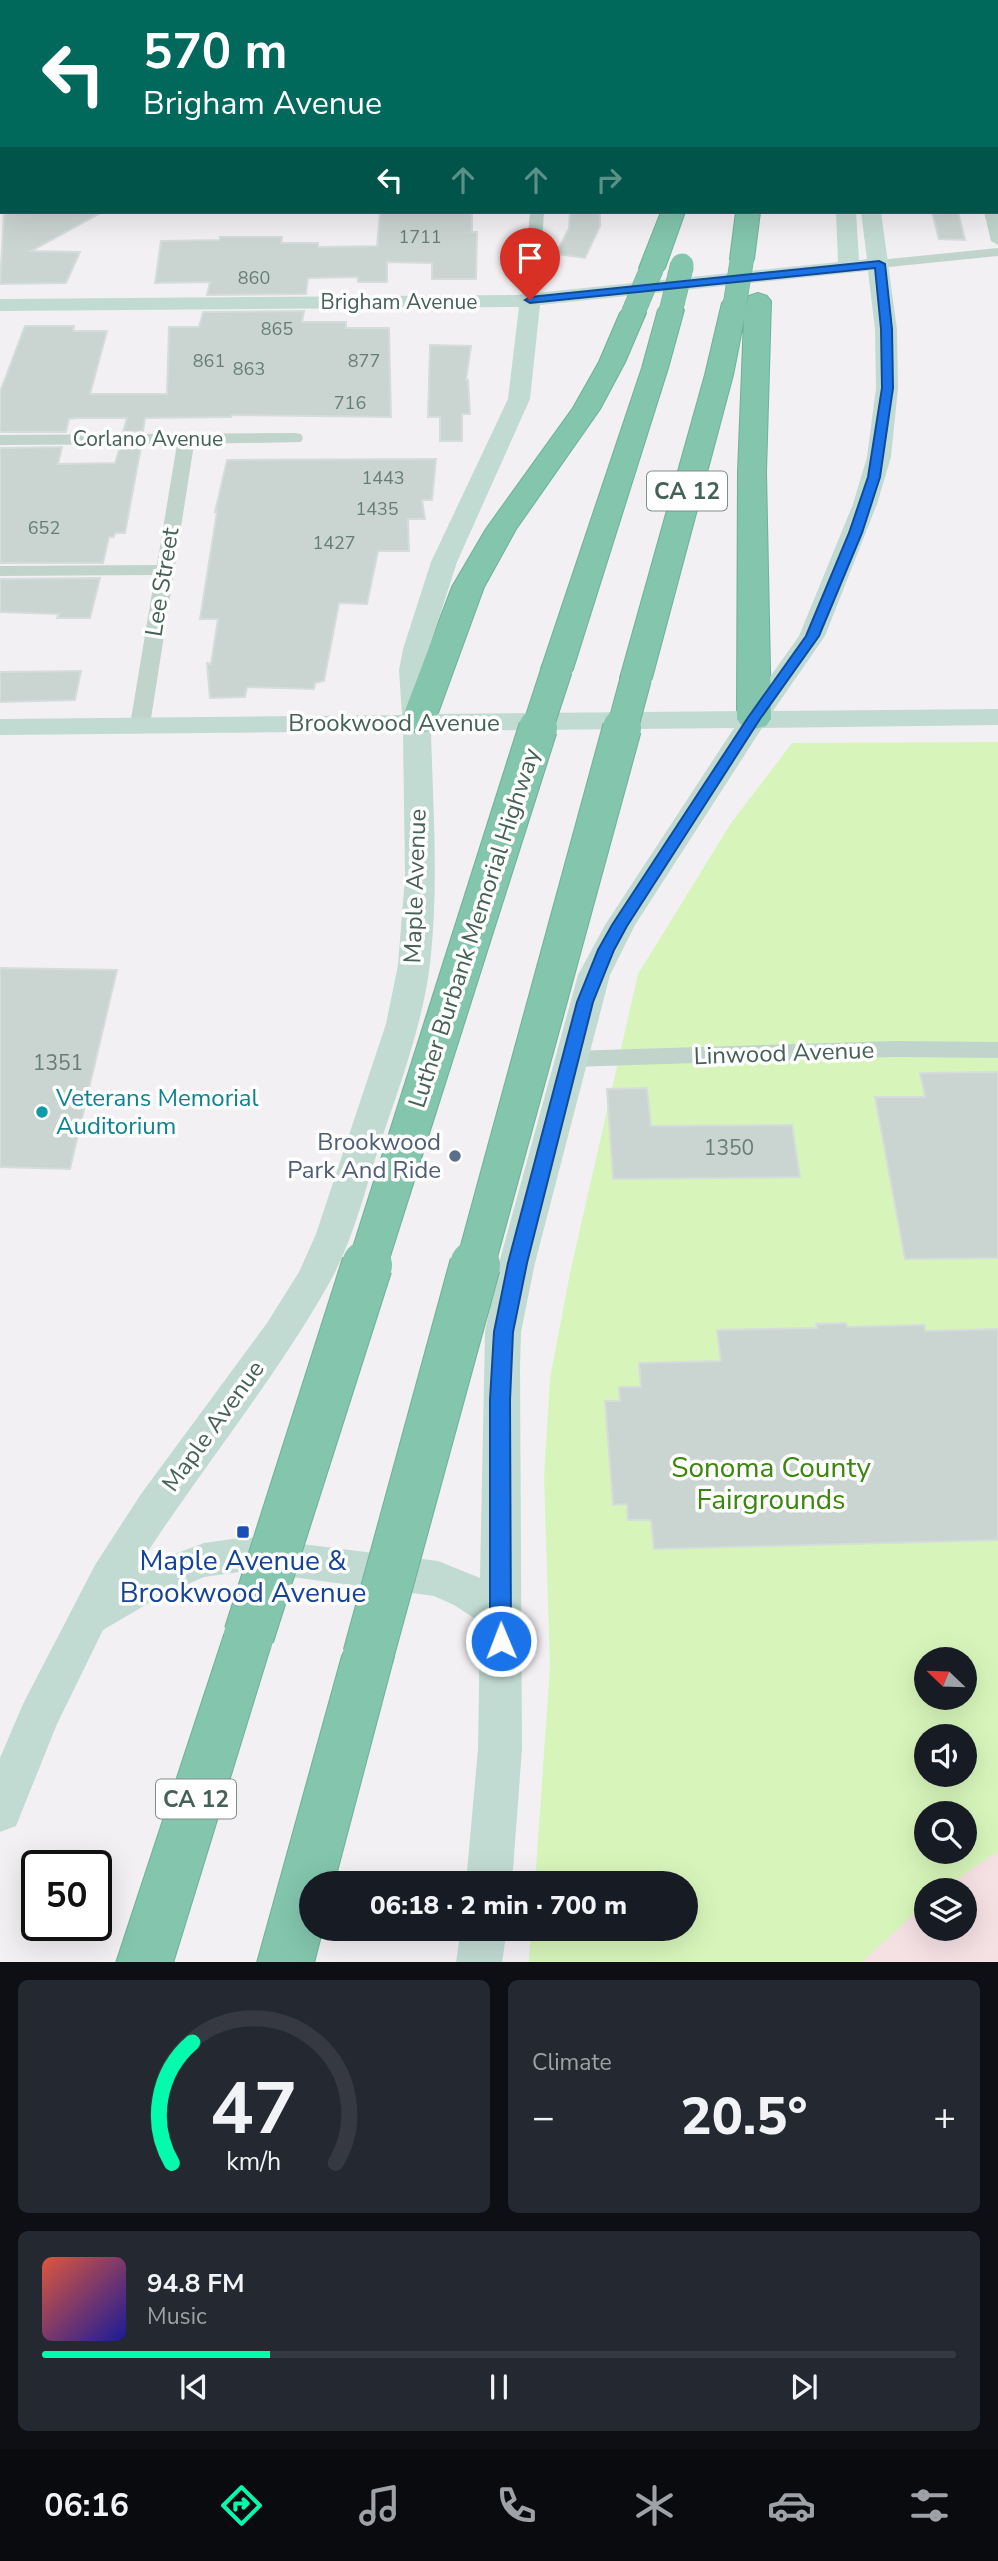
<!DOCTYPE html>
<meta charset="utf-8">
<style>
:root{--surface:#171b24;--page:#242831;--text:#f1f3f6;--muted:#9ea1a6;--line:#363941;--accent:#04faac}
body{margin:0;font-family:"Nunito Sans",sans-serif;background:var(--page);color:var(--text);height:100vh;display:flex;flex-direction:column;font-size:26px;white-space:nowrap}
*{box-sizing:border-box;margin:0}
p{font-size:23px;color:var(--muted)}
.icon{flex:none;width:38px;height:38px;fill:none;stroke:currentColor;stroke-width:2;stroke-linecap:round;stroke-linejoin:round}
.map{position:relative;height:1962px;overflow:hidden}
.details{display:flex;flex-direction:column;gap:18px;padding:18px;background:#0d0f14;flex:1}
.details>*{flex:none}
.guide{position:absolute;left:0px;top:0px;width:999px;height:214px;box-shadow:0 7px 28px #0002;background:#00695c;color:#fff;overflow:hidden}
.needle{width:46px;rotate:293deg}
.fabs{position:absolute;left:914px;top:1647px;display:grid;gap:14px}
.fabs a{display:grid;place-items:center;width:63px;height:63px;border-radius:50%;background:var(--surface);box-shadow:0 7px 28px #0002;font-size:35px}
.speed{position:absolute;left:21px;top:1850px;display:flex;gap:14px;font-size:35px;font-weight:700;text-align:center}
.speed>*{display:grid;place-content:center;width:91px;height:91px;border-radius:50%;background:var(--surface);box-shadow:0 7px 28px #0002;line-height:1}
.speed .limit{border:4px solid #111;border-radius:10px;background:#fff;color:#111}
.pin{position:absolute;display:grid;place-items:center;width:60px;height:60px;color:#fff;margin:-72px -30px;border-radius:50% 50% 50% 0;rotate:-45deg;box-shadow:0 0 7px #0007}
.pin .icon{rotate:45deg}
.me{position:absolute;width:77px;margin:-38px;rotate:359deg;stroke-linejoin:round;filter:drop-shadow(0 0 5px #0008)}
.turn{display:flex;align-items:center;gap:24px;height:147px;padding:0 28px;font-size:32px}
.turn .icon{width:91px;height:91px;stroke-width:2.5}
.turn b{display:block;font-size:49px;line-height:60px}
.lanes{display:flex;align-items:center;height:66px;padding:0 28px;background:#0003;justify-content:center;gap:35px;direction:ltr}
.lanes .off{opacity:.35}
.big{font-size:52px;font-weight:800;line-height:1.1}
.details .card{flex:1;display:flex;flex-direction:column;justify-content:center;gap:10px;min-width:0;padding:0 24px;border-radius:10px;background:var(--page)}
.details .dial{align-items:center;gap:0}
.dial svg{height:182px;overflow:visible;fill:none;stroke:var(--line);stroke-width:7;stroke-linecap:round;text-anchor:middle}
.dial text{fill:var(--text);stroke:none}
.song{display:flex;align-items:center;gap:21px}
.cover{width:84px;height:84px;border-radius:10px;background:linear-gradient(135deg,hsl(10 70% 55%),hsl(240 70% 35%))}
.played{height:7px;border-radius:4px;background:linear-gradient(90deg,var(--accent) 25%,var(--line) 25%)}
.keys{display:flex;justify-content:space-around;direction:ltr}
.heat{display:flex;justify-content:space-between;align-items:center;font-size:38px;direction:ltr}
.details .tiles{flex:1;display:grid;gap:18px;grid-template-columns:1fr 1fr}
.card:last-child{grid-column:span 2}
.trip{position:absolute;left:299px;top:1871px;width:399px;height:70px;border-radius:35px;background:var(--surface);box-shadow:0 7px 28px #0002;font-weight:800;line-height:70px;text-align:center}
.tab-bar{display:flex;height:112px;justify-content:space-around;align-items:center;background:#090b0e;color:var(--muted)}
.tab-bar .icon{width:49px;height:49px}
.tab-bar .active{color:var(--accent)}
.tab-bar b{font-size:32px;color:var(--text)}
.map>svg:first-child{display:block}
.green{fill:#d7f5bb;fill-rule:evenodd}
.sand{fill:#f5e0e4}
.building{fill:#cad4d1;stroke:#d4dddb;stroke-width:2}
.lines{fill:none;stroke-linecap:round;stroke-linejoin:round}
.highway-casing{stroke:#6eb199;stroke-width:2}
.street{fill:#c0d4cc;fill-rule:evenodd}
.secondary{fill:#c1dbd2;fill-rule:evenodd}
.highway{fill:#83c5ad;fill-rule:evenodd}
.highway-bridge-far3-casing{stroke:#6eb199;stroke-width:24;stroke-linecap:butt}
.highway-bridge-far2-casing{stroke:#6eb199;stroke-width:32;stroke-linecap:butt}
.highway-bridge-far1-casing{stroke:#6eb199;stroke-width:40;stroke-linecap:butt}
.highway-bridge-casing{stroke:#6eb199;stroke-width:52;stroke-linecap:butt}
.highway-bridge-far3{stroke:#83c5ad;stroke-width:23}
.highway-bridge-far2{stroke:#83c5ad;stroke-width:30}
.highway-bridge-far1{stroke:#83c5ad;stroke-width:38}
.highway-bridge{stroke:#83c5ad;stroke-width:50}
.route{fill:#1a73e8;stroke:#114b97;stroke-width:2}
.culture-dot{fill:#0f9aa8;stroke:#fff;stroke-width:2.5}
.service-dot{fill:#5c6f8a;stroke:#fff;stroke-width:2.5}
.transit-dot{fill:#1a4fb4;stroke:#fff;stroke-width:2.5}
.labels{text-anchor:middle;stroke-width:7;stroke-linejoin:round;paint-order:stroke}
.far-number-label{font-size:18px;fill:#677e75}
.far-street-label{font-size:21px;fill:#466156;stroke:#fff}
.number-label{font-size:21px;fill:#677e75}
.shield{fill:#fff;stroke:#7e9089;stroke-width:2}
.shield-label{font-size:23px;font-weight:bold;fill:#466156}
.street-label{font-size:24px;fill:#466156;stroke:#fff}
.culture-label{font-size:24px;fill:#0d838f;stroke:#fff;text-anchor:start}
.service-label{font-size:24px;fill:#4e5e75;stroke:#fff;text-anchor:end}
.near-park-label{font-size:28px;fill:#3b860c;stroke:#fff}
.near-transit-label{font-size:28px;fill:#164399;stroke:#fff}
</style>
<div class="map">
<svg width="998" height="1963" viewBox="0 0 998 1963">
<rect width="100%" height="100%" fill="#f3f0f3"/>
<path class="green" d="M998,742V1962L529,1963L531,1929L686,1928V1883H535L550,1666L544,1477L550,1378L570,1273L638,974L731,823L792,743ZM926,1659H964V1698H926ZM926,1736H964V1774H926ZM926,1813H964V1852H926ZM926,1890H964V1928H926Z"/>
<polygon class="sand" points="998,1851 998,1962 862,1962 926,1903 926,1928 964,1928 964,1890 942,1890"/>
<g class="building">
<polygon points="4,212 102,212 31,251 80,252 66,283 0,284"/>
<polygon points="472,212 472,232 477,232 476,279 432,279 432,263 387,262 387,282 358,282 358,277 308,278 306,294 207,295 210,282 155,283 161,241 220,240 220,237 282,237 281,243 318,243 318,247 377,246 380,213"/>
<polygon points="570,212 600,212 600,226 585,258 556,254 569,228"/>
<polygon points="932,212 958,212 965,240 939,239"/>
<polygon points="304,311 302,322 346,322 346,328 389,328 391,417 231,415 231,417 145,418 143,431 123,432 127,418 76,418 69,419 66,432 0,432 0,392 25,326 74,326 73,331 107,331 90,394 167,394 169,327 199,327 203,312"/>
<polygon points="430,345 471,346 466,380 468,380 470,414 462,414 462,441 440,441 440,417 428,417"/>
<polygon points="62,447 58,464 115,463 120,447 141,447 125,533 115,533 114,537 109,537 103,563 0,563 0,448"/>
<polygon points="436,459 432,500 422,500 425,519 408,519 409,551 378,551 367,604 339,603 324,681 315,683 314,689 247,687 245,697 210,698 207,663 211,664 218,619 200,619 217,512 215,512 227,460"/>
<polygon points="100,578 90,618 57,618 59,614 0,612 0,579"/>
<polygon points="81,671 75,700 0,702 0,672"/>
<polygon points="0,968 117,970 70,1169 0,1167"/>
<polygon points="998,1072 998,1258 905,1259 875,1097 925,1097 920,1073"/>
<polygon points="647,1088 651,1126 792,1125 800,1177 613,1179 607,1089"/>
<polygon points="846,1323 847,1327 924,1325 925,1331 998,1329 998,1540 654,1549 651,1520 628,1520 627,1504 613,1505 605,1401 620,1401 619,1387 641,1387 639,1363 721,1361 717,1330 817,1328 816,1324"/>
</g>
<g class="lines">
<g class="highway-casing">
<g id="highway">
<rect x="681" y="0" width="20" height="2"/>
<rect x="736" y="0" width="20" height="2"/>
<polygon points="661,212 685,212 665,268 661,273 652,276 643,273 639,268"/>
<polygon points="736,212 760,212 754,259 751,264 742,266 733,264 730,259"/>
<polygon points="758,293 767,296 771,301 766,472 771,719 766,726 754,729 742,726 737,719 738,472 744,319 733,375 652,678 648,685 636,688 624,685 620,678 705,375 722,303 726,298 735,295 746,300 749,296"/>
<polygon points="671,302 680,305 684,310 668,368 573,669 569,676 557,679 545,676 541,669 642,368 658,310 662,305"/>
<polygon points="633,305 642,308 646,313 625,362 600,409 516,529 484,587 434,724 429,731 417,734 405,731 400,724 452,587 486,529 573,408 599,362 620,313 624,308"/>
<polygon points="249,1613 267,1619 274,1635 173,1963 116,1963 224,1635 231,1619"/>
<polygon points="368,1633 386,1640 394,1656 334,1883 312,1883 312,1928 323,1928 314,1963 257,1963 342,1656 350,1640"/>
</g>
</g>
<g class="street">
<polygon points="142,0 154,0 155,2 143,2"/>
<polygon points="639,0 651,0 638,2"/>
<rect x="0" y="2" width="2" height="8"/>
<rect x="0" y="59" width="2" height="8"/>
<rect x="0" y="122" width="2" height="8"/>
<rect x="0" y="192" width="2" height="8"/>
<polygon points="530,212 544,212 538,300 530,305 522,300"/>
<polygon points="984,212 998,212 998,245 991,241"/>
<polygon points="998,248 998,256 879,268 872,264 879,260"/>
<polygon points="295,433 301,434 303,438 301,442 194,444 150,725 147,729 133,729 130,725 155,575 0,576 0,566 157,565 177,444 0,445 0,435"/>
<polygon points="896,1041 998,1042 998,1058 896,1057 570,1067 562,1065 558,1059 562,1053 570,1051"/>
</g>
<g class="secondary">
<path d="M836,212H856L859,260L867,259L861,212H881L897,329L898,388L891,457L877,504L825,636L773,711L998,709V725L762,728L635,925L610,975L535,1263L521,1332L520,1367L522,1749L512,1883H466L478,1749L480,1622L454,1605L434,1596L246,1571L204,1577L159,1597L103,1630L57,1724L16,1826L0,1832V1758L23,1704L95,1565L141,1494L267,1323L299,1272L316,1234L386,1024L398,965L405,877L403,731L0,735V719L402,715L399,670L403,649L431,562L508,399L519,307L0,311V299L516,295L838,262ZM868,271L875,329L876,388L867,457L853,504L799,636L746,711L430,714L425,670L429,649L457,562L530,399L540,305ZM734,728L605,925L578,975L499,1263L485,1332L480,1578L438,1561L246,1537L204,1543L137,1568C198,1473 271,1385 327,1287C351,1246 363,1198 377,1153C397,1092 422,1029 430,964C439,887 433,808 431,731Z"/>
<polygon points="461,1928 507,1928 502,1963 456,1963"/>
</g>
<use href="#highway" class="highway"/>
<g class="highway-bridge-far3-casing">
<g id="highway-bridge-far3">
<polyline points="735,303 742,259"/>
<polyline points="671,310 682,265"/>
<polyline points="633,313 652,268"/>
</g>
</g>
<g class="highway-bridge-far2-casing">
<g id="highway-bridge-far2">
<polyline points="537,730 557,669"/>
<polyline points="622,730 636,678"/>
</g>
</g>
<g class="highway-bridge-far1-casing">
<g id="highway-bridge-far1">
<polyline points="367,1266 538,728"/>
<polyline points="475,1266 622,728"/>
</g>
</g>
<g class="highway-bridge-casing">
<g id="highway-bridge">
<polyline points="249,1635 367,1265"/>
<polyline points="368,1656 475,1265"/>
</g>
</g>
<use href="#highway-bridge-far3" class="highway-bridge-far3"/>
<use href="#highway-bridge-far2" class="highway-bridge-far2"/>
<use href="#highway-bridge-far1" class="highway-bridge-far1"/>
<use href="#highway-bridge" class="highway-bridge"/>
</g>
<polygon class="route" points="879,261 885,264 892,329 893,388 880,477 862,533 819,636 760,719 627,926 614,950 593,1002 527,1263 513,1332 510,1400 511,1641 508,1647 501,1650 493,1647 490,1641 490,1400 494,1332 508,1263 577,1002 598,950 612,925 747,719 806,636 849,533 868,477 882,388 881,329 875,268 530,303 525,300 530,297"/>
<circle class="culture-dot" cx="42" cy="1112" r="7"/>
<circle class="service-dot" cx="455" cy="1156" r="7"/>
<rect class="transit-dot" x="236" y="1525" width="14" height="14" rx="3.5"/>
<g class="labels">
<g class="far-number-label">
<text x="420" y="243">1711</text>
<text x="254" y="284">860</text>
<text x="277" y="335">865</text>
<text x="209" y="367">861</text>
<text x="364" y="367">877</text>
<text x="249" y="375">863</text>
<text x="350" y="409">716</text>
<text x="383" y="484">1443</text>
<text x="377" y="515">1435</text>
<text x="44" y="534">652</text>
<text x="334" y="549">1427</text>
</g>
<g class="far-street-label">
<text x="399" y="309">Brigham Avenue</text>
<text x="148" y="446">Corlano Avenue</text>
</g>
<g class="number-label">
<text x="58" y="1070">1351</text>
<text x="729" y="1155">1350</text>
</g>
<g class="shield">
<rect x="647" y="471.5" width="80" height="39" rx="5"/>
<rect x="156" y="1779.5" width="80" height="39" rx="5"/>
</g>
<g class="shield-label">
<text x="687" y="499">CA 12</text>
<text x="196" y="1807">CA 12</text>
</g>
<g class="street-label">
<text transform="translate(162 582) rotate(-81)" y="8">Lee Street</text>
<text x="394" y="731">Brookwood Avenue</text>
<text transform="translate(415 886) rotate(-88)" y="8">Maple Avenue</text>
<text transform="translate(474 928) rotate(-72)" y="8">Luther Burbank Memorial Highway</text>
<text transform="translate(784 1053) rotate(-2)" y="8">Linwood Avenue</text>
<text transform="translate(213 1426) rotate(-54)" y="8">Maple Avenue</text>
</g>
<g class="culture-label">
<text x="56" y="1106">Veterans Memorial<tspan x="56" dy="28">Auditorium</tspan></text>
</g>
<g class="service-label">
<text x="441" y="1150">Brookwood<tspan x="441" dy="28">Park And Ride</tspan></text>
</g>
<g class="near-park-label">
<text x="771" y="1477">Sonoma County<tspan x="771" dy="32">Fairgrounds</tspan></text>
</g>
<g class="near-transit-label">
<text x="243" y="1570">Maple Avenue &amp;<tspan x="243" dy="32">Brookwood Avenue</tspan></text>
</g>
</g>
</svg>
<div class="fabs">
<a><svg class="needle" viewBox="-14 -14 28 28"><path d="M0-13l5 13h-10z" fill="#e53935"/><path d="M0 13l5-13h-10z" fill="#9ea1a6"/></svg></a>
<a><svg class="icon" aria-label="sound" viewBox="0 0 24 24"><path d="M4 9h4l5-4v14l-5-4H4zM17 9q2 3 0 6"/></svg></a>
<a><svg class="icon" aria-label="search" viewBox="0 0 24 24"><circle cx="10" cy="10" r="6"/><path d="M15 15l6 6"/></svg></a>
<a><svg class="icon" aria-label="layers" viewBox="0 0 24 24"><path d="M12 4l9 5-9 5-9-5zM3 14l9 5 9-5"/></svg></a>
</div>
<div class="speed"><div class="limit">50</div></div>
<div class="pin" style="left:530px;top:300px;background:#d93025"><svg class="icon" aria-label="arrive" viewBox="0 0 24 24"><path d="M6 21V4h12l-3 4 3 4H6"/></svg></div>
<svg class="me" style="left:501px;top:1641px" viewBox="-20 -20 40 40"><circle r="17" fill="#1a73e8" stroke="#fff" stroke-width="3"/><path d="M0-11L8 9 0 5-8 9z" fill="#fff"/></svg>
<div class="trip">06:18 · 2 min · 700 m</div>
<div class="guide">
<div class="turn"><svg class="icon" aria-label="left" viewBox="0 0 24 24"><path d="M17 20v-9H6M10 6l-5 5 5 5"/></svg><div><b>570 m</b>Brigham Avenue</div></div>
<div class="lanes"><svg class="icon" aria-label="left" viewBox="0 0 24 24"><path d="M17 20v-9H6M10 6l-5 5 5 5"/></svg><svg class="icon off" aria-label="ahead" viewBox="0 0 24 24"><path d="M12 20V5M6 11l6-6 6 6"/></svg><svg class="icon off" aria-label="ahead" viewBox="0 0 24 24"><path d="M12 20V5M6 11l6-6 6 6"/></svg><svg class="icon off" aria-label="right" viewBox="0 0 24 24"><path d="M7 20v-9h11M14 6l5 5-5 5"/></svg></div>
</div>
</div>
<section class="details">
<div class="tiles">
<div class="card dial"><svg viewBox="0 0 100 80">
<path d="M14 69A42 42 0 1 1 86 69"/>
<path d="M14 69A42 42 0 0 1 23 16" stroke="#04faac"/>
<text x="50" y="56" font-size="32" font-weight="700">47</text>
<text x="50" y="72" font-size="11">km/h</text>
</svg></div>
<div class="card"><p>Climate</p>
<div class="heat"><a>−</a><b class="big">20.5°</b><a>+</a></div>
</div>
<div class="card">
<div class="song"><i class="cover"></i><div><b>94.8 FM</b><p>Music</p></div></div>
<div class="played"></div>
<div class="keys"><svg class="icon" aria-label="previous" viewBox="0 0 24 24"><path d="M18 5L8 12l10 7zM5 5v14"/></svg><svg class="icon" aria-label="pause" viewBox="0 0 24 24"><path d="M8 5v14M16 5v14"/></svg><svg class="icon" aria-label="next" viewBox="0 0 24 24"><path d="M6 5l10 7-10 7zM19 5v14"/></svg></div>
</div>
</div>
</section>
<nav class="tab-bar">
<b>06:16</b>
<svg class="icon active" aria-label="directions" viewBox="0 0 24 24"><path d="M12 3l9 9-9 9-9-9zM9 14v-3h6M13 9l2 2-2 2"/></svg>
<svg class="icon" aria-label="music" viewBox="0 0 24 24"><path d="M9 18V5l10-2v13"/><circle cx="6" cy="18" r="3"/><circle cx="16" cy="16" r="3"/></svg>
<svg class="icon" aria-label="phone" viewBox="0 0 24 24"><path d="M5 4h4l2 5-3 2q2 4 5 5l2-3 5 2v4C11 20 4 13 5 4z"/></svg>
<svg class="icon" aria-label="climate" viewBox="0 0 24 24"><path d="M12 3v18M4 7l16 10M4 17L20 7"/></svg>
<svg class="icon" aria-label="car" viewBox="0 0 24 24"><path d="M5 17H2v-5l4-1 3-4h7l3 4 3 1v5h-3M9 17h6M6 11h13"/><circle cx="7" cy="17" r="2"/><circle cx="17" cy="17" r="2"/></svg>
<svg class="icon" aria-label="filters" viewBox="0 0 24 24"><path d="M4 7h16M4 17h16"/><circle cx="9" cy="7" r="2"/><circle cx="15" cy="17" r="2"/></svg>
</nav>
